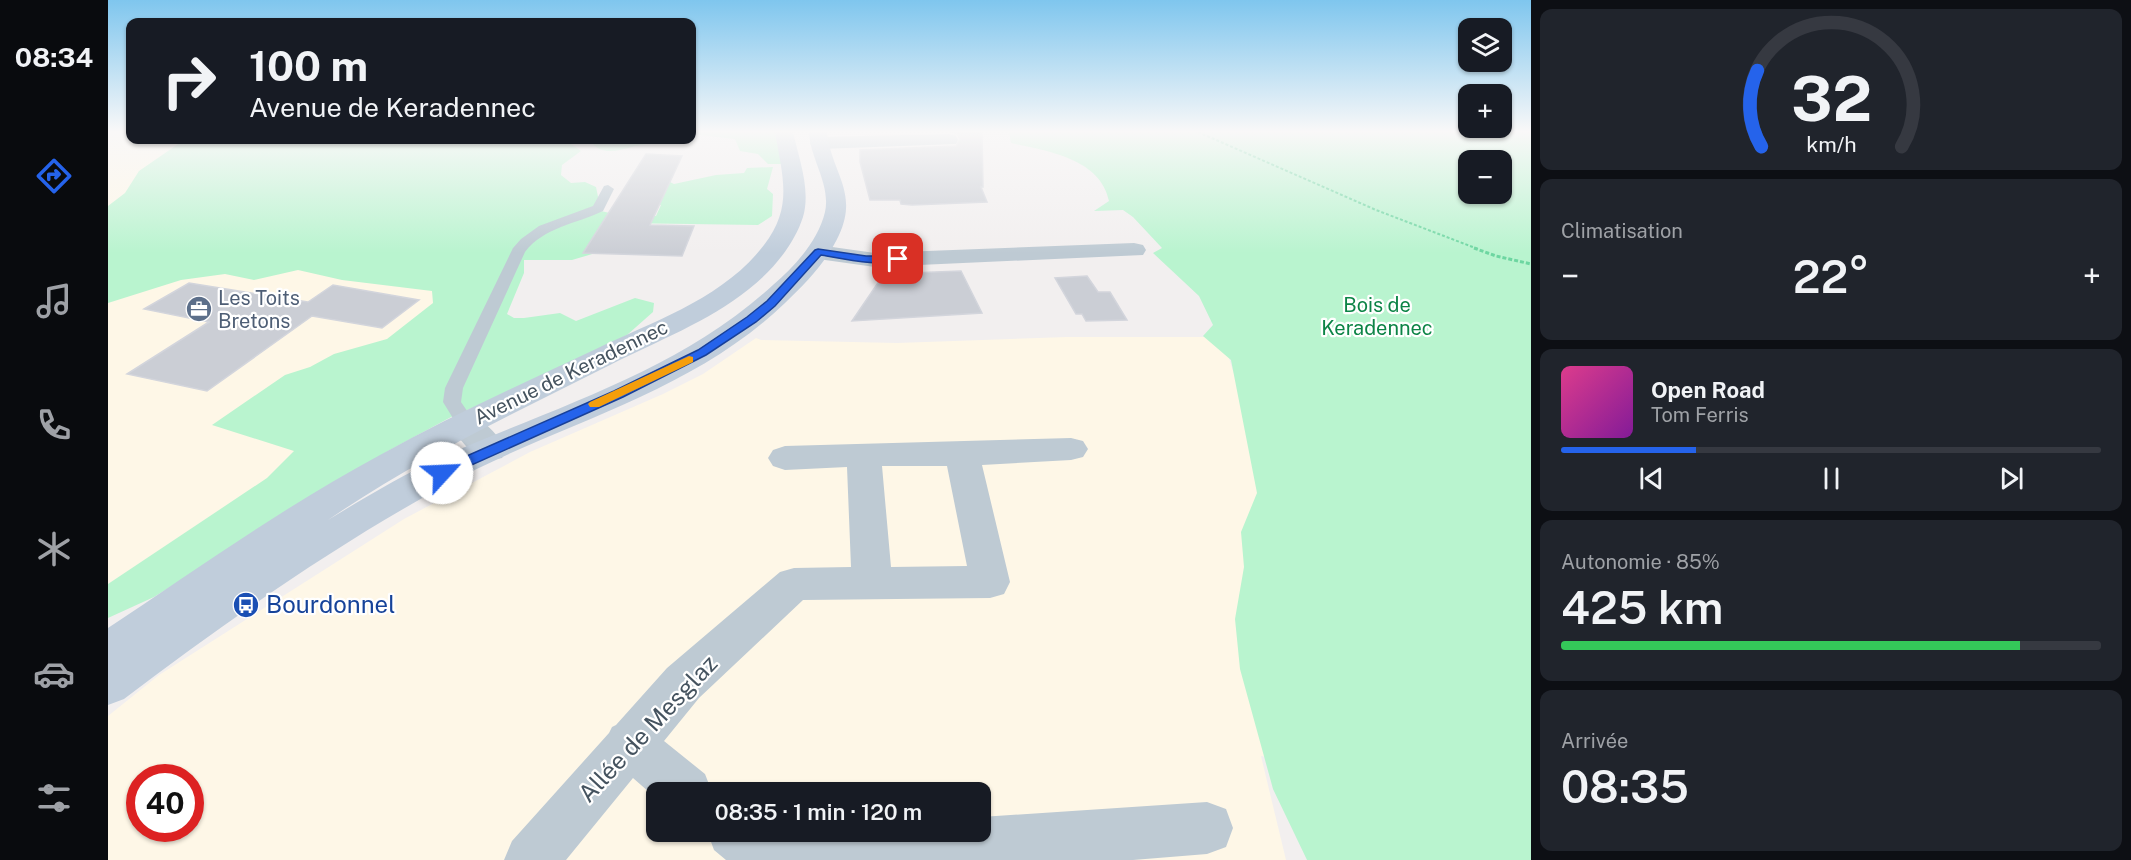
<!DOCTYPE html>
<html lang="fr">
<meta charset="utf-8">
<style>
:root{--surface:#171b24;--page:#20242c;--text:#f1f3f6;--muted:#9ea1a6;--line:#363941;--accent:#2563eb}
body{margin:0;font-family:"Public Sans",sans-serif;background:var(--page);color:var(--text);height:100vh;display:flex;flex-direction:column;font-size:22px;white-space:nowrap}
*{box-sizing:border-box;margin:0}
p{font-size:20px;color:var(--muted)}
.icon{flex:none;width:33px;height:33px;fill:none;stroke:currentColor;stroke-width:2;stroke-linecap:round;stroke-linejoin:round}
.map{position:relative;flex:1;overflow:hidden}
.side{display:flex;flex-direction:column;gap:9px;padding:9px;background:#0d0f14;width:600px}
.side>*{flex:none}
.top-card{position:absolute;left:18px;top:18px;width:570px;height:126px;border-radius:12px;box-shadow:0 2px 4px #0004;background:#171b24;color:var(--text);overflow:hidden}
.controls{position:absolute;left:1350px;top:18px;display:grid;gap:12px}
.controls a{display:grid;place-items:center;width:54px;height:54px;border-radius:12px;background:var(--surface);box-shadow:0 2px 4px #0004;font-size:30px}
.speed{position:absolute;left:18px;top:764px;display:flex;gap:12px;font-size:30px;font-weight:700;text-align:center}
.speed>*{display:grid;place-content:center;width:78px;height:78px;border-radius:50%;background:var(--surface);box-shadow:0 2px 4px #0004;line-height:1}
.speed .limit{border:9px solid #d22;background:#fff;color:#111}
.pin{position:absolute;display:grid;place-items:center;width:51px;height:51px;color:#fff;margin:-26px;border-radius:12px;box-shadow:0 3px 9px #0006}
.me{position:absolute;width:66px;margin:-33px;rotate:65deg;stroke-linejoin:round;filter:drop-shadow(0 0 4px #0008)}
.turn{display:flex;align-items:center;gap:21px;height:126px;padding:0 24px;font-size:27px}
.turn .icon{width:78px;height:78px;stroke-width:2.5}
.turn b{display:block;font-size:42px;line-height:51px}
.big{font-size:45px;font-weight:600;line-height:1.1}
.side .widget{flex:1;display:flex;flex-direction:column;justify-content:center;gap:9px;min-width:0;padding:0 21px;border-radius:12px;background:var(--page)}
.side .dial{align-items:center;gap:0}
.dial svg{height:156px;overflow:visible;fill:none;stroke:var(--line);stroke-width:7;stroke-linecap:round;text-anchor:middle}
.dial text{fill:var(--text);stroke:none}
.song{display:flex;align-items:center;gap:18px}
.cover{width:72px;height:72px;border-radius:9px;background:linear-gradient(135deg,hsl(330 70% 55%),hsl(290 70% 35%))}
.played{height:6px;border-radius:3px;background:linear-gradient(90deg,var(--accent) 25%,var(--line) 25%)}
.keys{display:flex;justify-content:space-around;direction:ltr}
.heat{display:flex;justify-content:space-between;align-items:center;font-size:33px;direction:ltr}
.charge{height:9px;border-radius:4px;background:linear-gradient(90deg,#34c759 85%,var(--line) 0)}
.trip{position:absolute;left:538px;top:782px;width:345px;height:60px;border-radius:12px;background:var(--surface);box-shadow:0 2px 4px #0004;font-weight:600;line-height:60px;text-align:center}
main{display:flex;flex:1;min-height:0}
.dock{display:flex;flex-direction:column;width:108px;justify-content:space-around;align-items:center;background:#090b0e;color:var(--muted)}
.dock .icon{width:42px;height:42px}
.dock .current{color:var(--accent)}
.dock b{font-size:27px;color:var(--text)}
.map>svg:first-child{display:block}
.commercial{fill:#fef7e7;fill-rule:evenodd}
.green{fill:#b9f4cf;fill-rule:evenodd}
.building{fill:#cbced5;stroke:#d3d5dc;stroke-width:1.5}
.lines{fill:none;stroke-linecap:round;stroke-linejoin:round}
.path-far1{stroke:#6dd6a1;stroke-width:2;stroke-dasharray:3 2;stroke-linecap:butt}
.path{stroke:#6dd6a1;stroke-width:3;stroke-dasharray:4 2;stroke-linecap:butt}
.lane{fill:#becad3;fill-rule:evenodd}
.street{fill:#becad3;fill-rule:evenodd}
.secondary{fill:#c0cddb;fill-rule:evenodd}
.route{fill:#2563eb;stroke:#184099;stroke-width:1.5}
.slow{fill:#f59e0b}
.labels{text-anchor:middle;stroke-width:4.5;stroke-linejoin:round;paint-order:stroke}
.service-label{font-size:20px;fill:#4e5e75;stroke:#fff;text-anchor:start}
.park-label{font-size:20px;fill:#0c8446;stroke:#fff}
.street-label{font-size:20px;fill:#45535f;stroke:#fff}
.near-transit-label{font-size:24px;fill:#164399;stroke:#fff;text-anchor:start}
.near-street-label{font-size:24px;fill:#45535f;stroke:#fff}
</style>
<main>
<nav class="dock">
<b>08:34</b>
<svg class="icon current" aria-label="directions" viewBox="0 0 24 24"><path d="M12 3l9 9-9 9-9-9zM9 14v-3h6M13 9l2 2-2 2"/></svg>
<svg class="icon" aria-label="music" viewBox="0 0 24 24"><path d="M9 18V5l10-2v13"/><circle cx="6" cy="18" r="3"/><circle cx="16" cy="16" r="3"/></svg>
<svg class="icon" aria-label="phone" viewBox="0 0 24 24"><path d="M5 4h4l2 5-3 2q2 4 5 5l2-3 5 2v4C11 20 4 13 5 4z"/></svg>
<svg class="icon" aria-label="climate" viewBox="0 0 24 24"><path d="M12 3v18M4 7l16 10M4 17L20 7"/></svg>
<svg class="icon" aria-label="car" viewBox="0 0 24 24"><path d="M5 17H2v-5l4-1 3-4h7l3 4 3 1v5h-3M9 17h6M6 11h13"/><circle cx="7" cy="17" r="2"/><circle cx="17" cy="17" r="2"/></svg>
<svg class="icon" aria-label="filters" viewBox="0 0 24 24"><path d="M4 7h16M4 17h16"/><circle cx="9" cy="7" r="2"/><circle cx="15" cy="17" r="2"/></svg>
</nav>
<div class="map">
<svg width="1423" height="860" viewBox="0 0 1423 860">
<rect width="100%" height="100%" fill="#f2efef"/>
<g class="commercial">
<polygon points="0,132 22,132 22,140 111,140 0,237"/>
<polygon points="365,245 309,408 0,618 0,276"/>
<path d="M959,337H1114L1257,776L1153,756L1178,860H0V716L51,675L296,519L422,452L555,394L595,374L648,338L653,340L789,343ZM32,777H82V828H32ZM549,792H873V831H549Z"/>
</g>
<g class="green">
<polygon points="584,132 669,132 676,164 660,164 650,154 632,151 627,139 584,134"/>
<path d="M901,132H1423V860H1199L1165,789L1132,669L1127,619L1136,567L1133,532L1149,493L1123,360L1095,336L1105,325L1091,296L1045,253L1054,248L1025,217L1015,210L986,211L1001,201C992,158 938,151 903,143ZM1394,160V194H1360V160Z"/>
<polygon points="76,140 419,140 460,142 473,151 454,165 453,175 463,183 477,182 488,187 493,211 510,215 548,216 553,205 528,203 556,179 566,184 608,175 636,173 639,168 665,167 659,189 665,194 664,216 650,225 515,223 491,252 464,260 416,260 416,273 399,314 406,318 416,318 452,313 468,321 527,298 546,303 545,312 519,335 440,376 345,416 280,451 46,597 0,618 0,584 159,478 186,451 104,425 177,375 202,367 226,354 279,339 325,303 324,291 234,280 190,270 146,280 117,274 73,280 0,303 0,206 17,193 31,171"/>
<path d="M482,140H545C539,146 532,144 524,147C508,151 492,156 482,140Z"/>
</g>
<g class="building">
<polygon points="844,132 874,132 875,187 873,187 879,202 804,205 793,204 792,200 762,200 752,162 752,150 848,146 852,139 849,134"/>
<polygon points="538,154 574,156 542,225 586,226 574,256 475,253"/>
<polygon points="853,271 874,313 744,321 776,274"/>
<polygon points="979,276 990,292 1002,292 1019,320 978,321 974,314 968,314 947,278"/>
<polygon points="81,283 200,302 225,285 311,300 274,328 204,316 99,391 19,374 101,322 36,309"/>
</g>
<g class="lines">
<polyline class="path-far1" points="1090,132 1268,210 1370,249"/>
<polyline class="path" points="1366,248 1388,256 1423,264"/>
<path class="lane" d="M500,185L506,189L495,211C468,224 436,227 417,252L355,388L353,402L368,424L365,428L358,430L351,428L335,402L337,388L405,248L413,239L431,226L485,206L496,186Z"/>
<g class="street">
<polygon points="841,134 848,136 850,140 848,144 711,149 704,147 702,143 704,139 711,137"/>
<polygon points="1026,243 1035,245 1038,250 1035,255 767,267 710,259 701,257 698,252 701,247 710,245 767,253"/>
<path d="M358,413C375,418 390,435 399,450L394,458C368,465 355,444 342,424L346,416Z"/>
<path d="M963,438L975,441L980,449L975,457L963,460L874,465L902,582L896,594L882,598L695,600L591,698L556,741L597,774L604,792H549V799L525,778L458,860H396L404,841L501,733L504,727L508,725L559,668L672,572L686,568L743,567L739,467L677,470L665,466L660,458L665,450L677,446ZM774,466H839L859,566L783,567Z"/>
<polygon points="1099,802 1118,809 1125,828 1118,847 1099,854 1025,860 618,860 606,850 599,831 873,831 873,817"/>
</g>
<path class="secondary" d="M667,132H685C691,159 703,190 695,217C686,245 664,271 641,289C600,322 549,341 502,365C406,413 309,459 220,520C256,498 293,476 331,458C447,407 570,372 665,285C687,266 710,241 717,212C723,184 702,159 701,132H719C723,172 751,192 731,235C719,261 698,283 677,303C580,396 450,423 336,486C224,547 118,622 16,699L0,705V628C89,569 177,506 272,455C342,416 416,383 488,349C546,321 616,298 656,245C686,207 674,175 667,132Z"/>
</g>
<linearGradient id="sky" x2="0" y2="1"><stop stop-color="#7fc6ee"/><stop offset="0.52" stop-color="#f9f8f8"/><stop offset="1" stop-color="#f9f8f8" stop-opacity="0"/></linearGradient>
<rect width="1423" height="253" fill="url(#sky)"/>
<path class="route" d="M710,249L758,256H790L795,259C781,269 731,258 713,255L667,306L648,322L598,355L515,397L339,476H329L326,473L329,469L506,391L590,350L639,317L659,301L707,250Z"/>
<polygon class="slow" points="581,356 585,357 585,362 491,407 482,407 480,404 482,402"/>
<defs>
<g id="office-disc" transform="scale(1.35)"><circle r="9.5" fill="#5c6f8a" stroke="#fff"/><path d="M-6-3h4V-5.5h4V-3h4V5H-6ZM-1-4.5V-3h2v-1.5ZM-6 0V1H6V0Z" fill="#fff"/></g>
<g id="bus-disc" transform="scale(1.35)"><circle r="9.5" fill="#1a4fb4" stroke="#fff"/><path d="M-5-6H5V4H4V6H2V4H-2V6H-4V4H-5ZM-3.5-4V0h7V-4ZM-3.5 1.2v1.5H-2V1.2ZM2 1.2v1.5H3.5V1.2Z" fill="#fff"/></g>
</defs>
<g fill-rule="evenodd">
<use href="#office-disc" x="91" y="309"/>
<use href="#bus-disc" x="138" y="605"/>
</g>
<g class="labels">
<g class="service-label">
<text x="110" y="305">Les Toits<tspan x="110" dy="23">Bretons</tspan></text>
</g>
<g class="park-label">
<text x="1269" y="312">Bois de<tspan x="1269" dy="23">Keradennec</tspan></text>
</g>
<g class="street-label">
<text transform="translate(463 372) rotate(-26)" y="7">Avenue de Keradennec</text>
</g>
<g class="near-transit-label">
<text x="158" y="613">Bourdonnel</text>
</g>
<g class="near-street-label">
<text transform="translate(540 729) rotate(-47)" y="8">Allée de Mesglaz</text>
</g>
</g>
</svg>
<div class="controls">
<a><svg class="icon" aria-label="layers" viewBox="0 0 24 24"><path d="M12 4l9 5-9 5-9-5zM3 14l9 5 9-5"/></svg></a>
<a>+</a>
<a>−</a>
</div>
<div class="speed"><div class="limit">40</div></div>
<div class="pin" style="left:790px;top:259px;background:#d93025"><svg class="icon" aria-label="arrive" viewBox="0 0 24 24"><path d="M6 21V4h12l-3 4 3 4H6"/></svg></div>
<svg class="me" style="left:334px;top:473px" viewBox="-20 -20 40 40"><circle r="19" fill="#fff"/><path d="M0-13L10 11 0 6-10 11z" fill="#2563eb"/></svg>
<div class="trip">08:35 · 1 min · 120 m</div>
<div class="top-card">
<div class="turn"><svg class="icon" aria-label="right" viewBox="0 0 24 24"><path d="M7 20v-9h11M14 6l5 5-5 5"/></svg><div><b>100 m</b>Avenue de Keradennec</div></div>
</div>
</div>
<section class="side">
<div class="widget dial"><svg viewBox="0 0 100 80">
<path d="M14 69A42 42 0 1 1 86 69"/>
<path d="M14 69A42 42 0 0 1 12 30" stroke="#2563eb"/>
<text x="50" y="56" font-size="32" font-weight="700">32</text>
<text x="50" y="72" font-size="11">km/h</text>
</svg></div>
<div class="widget"><p>Climatisation</p>
<div class="heat"><a>−</a><b class="big">22°</b><a>+</a></div>
</div>
<div class="widget">
<div class="song"><i class="cover"></i><div><b>Open Road</b><p>Tom Ferris</p></div></div>
<div class="played"></div>
<div class="keys"><svg class="icon" aria-label="previous" viewBox="0 0 24 24"><path d="M18 5L8 12l10 7zM5 5v14"/></svg><svg class="icon" aria-label="pause" viewBox="0 0 24 24"><path d="M8 5v14M16 5v14"/></svg><svg class="icon" aria-label="next" viewBox="0 0 24 24"><path d="M6 5l10 7-10 7zM19 5v14"/></svg></div>
</div>
<div class="widget"><p>Autonomie · 85%</p><b class="big">425 km</b><div class="charge"></div></div>
<div class="widget"><p>Arrivée</p><b class="big">08:35</b></div>
</section>
</main>
